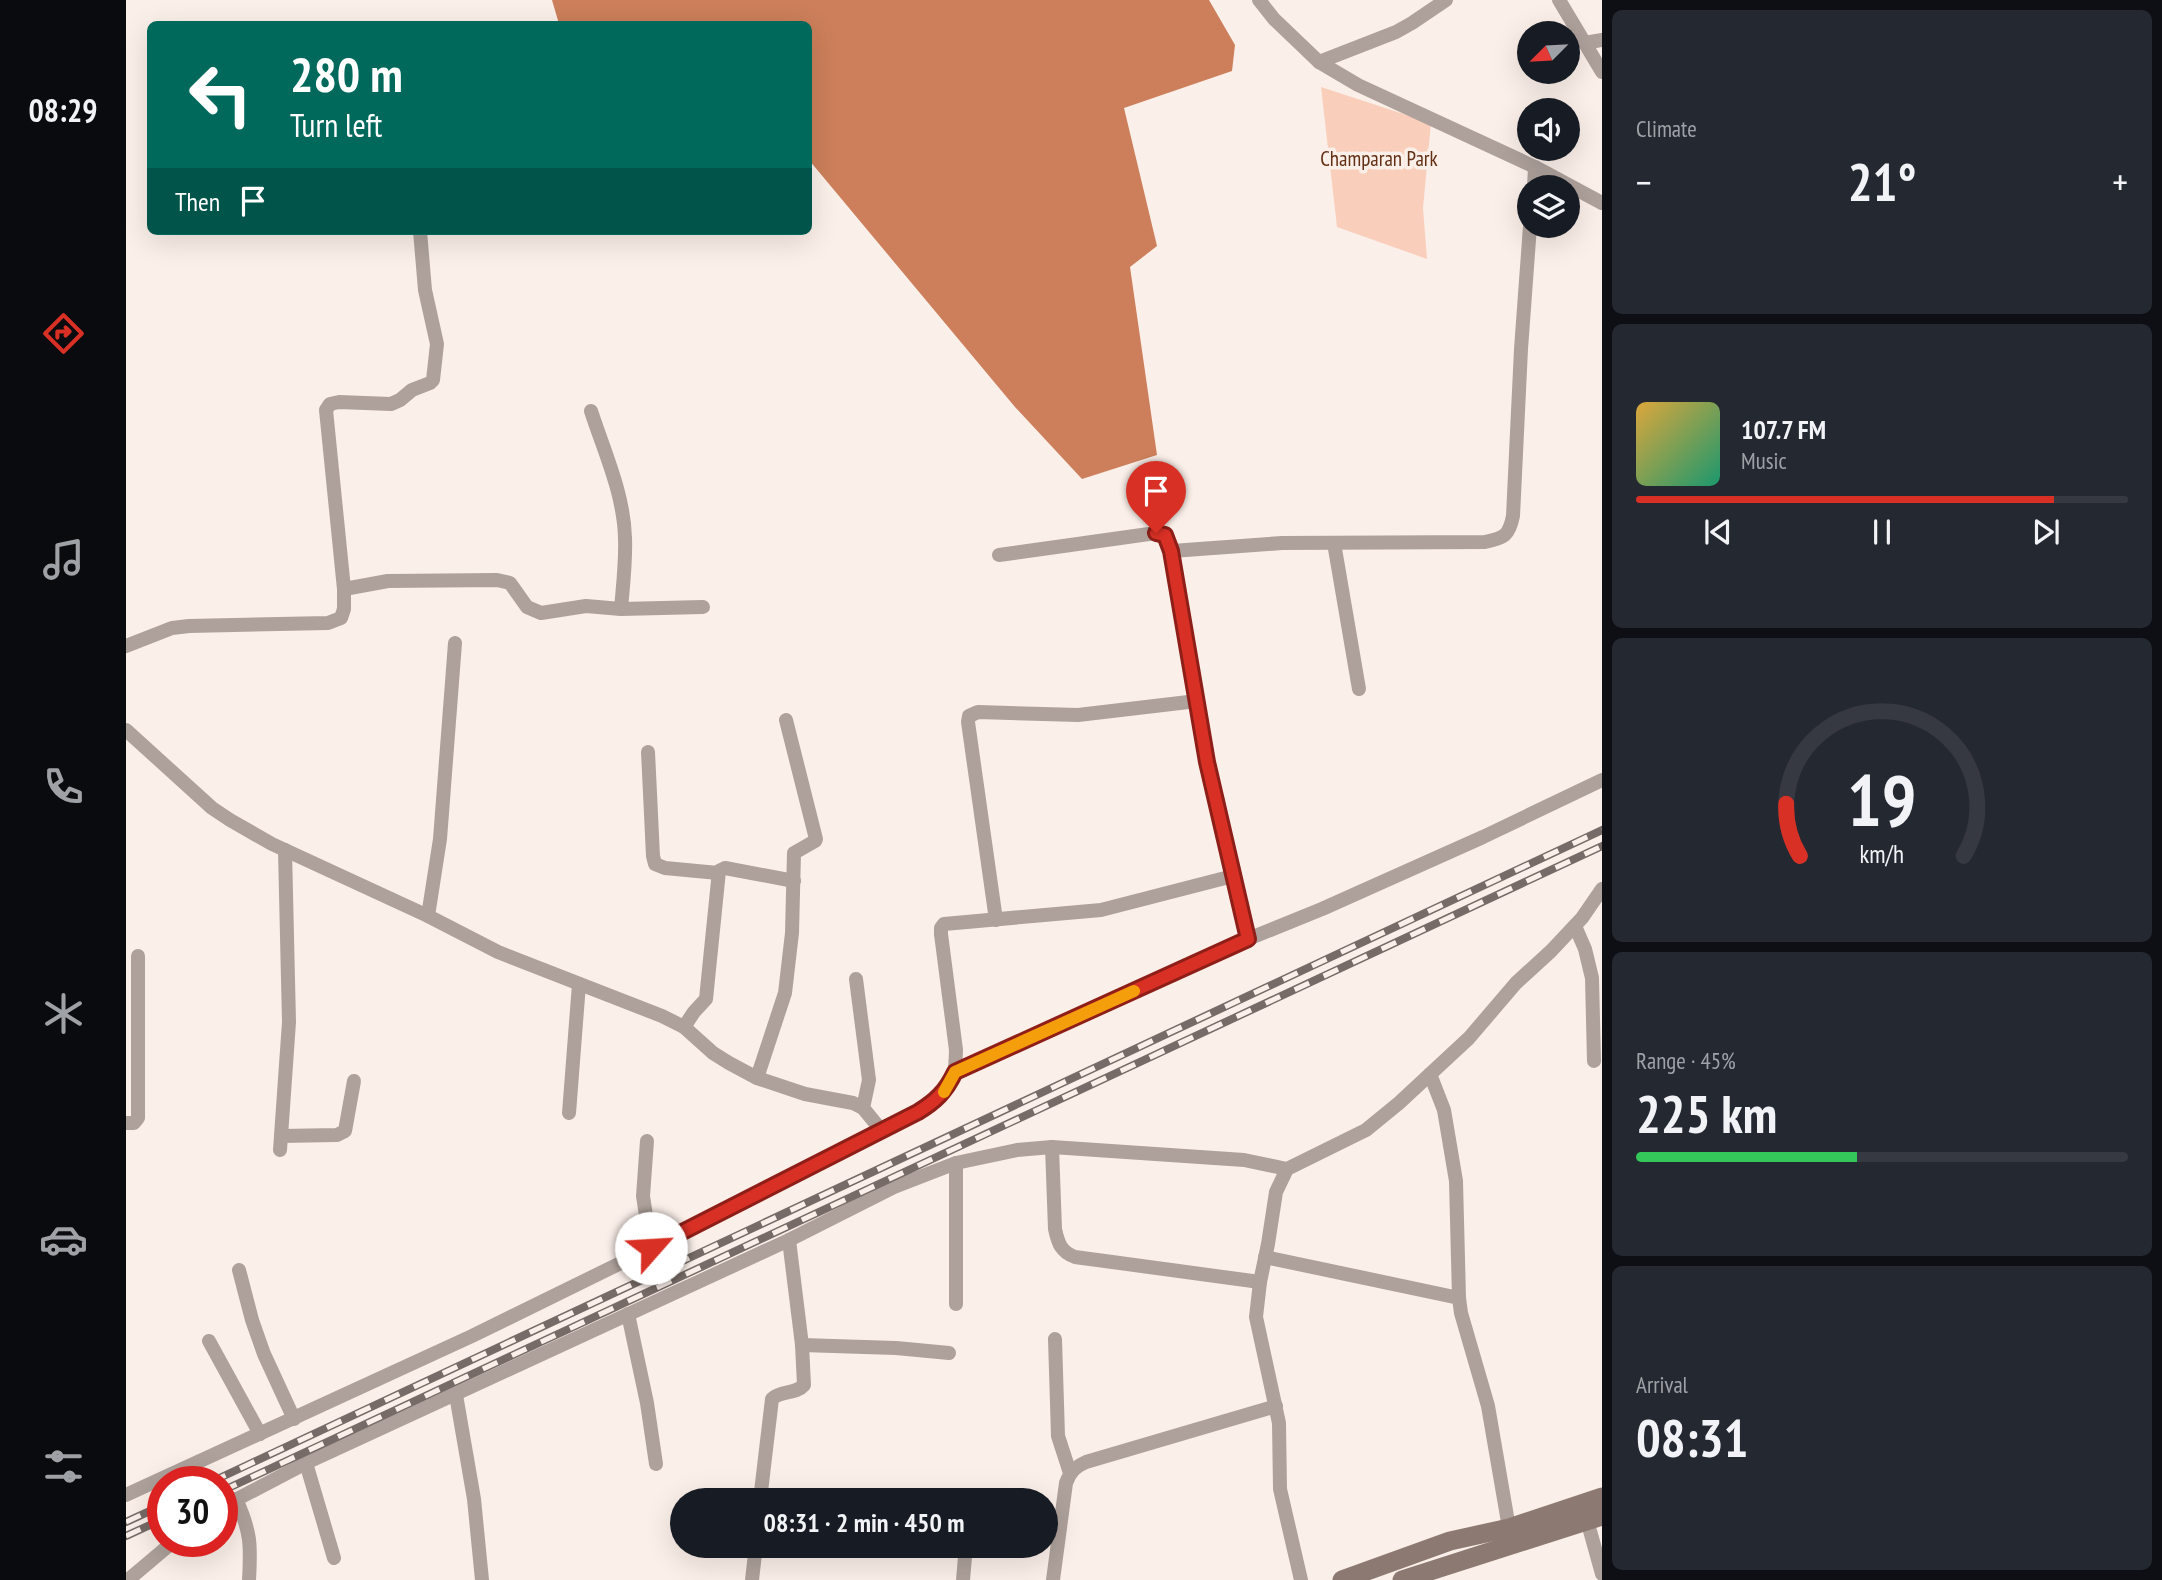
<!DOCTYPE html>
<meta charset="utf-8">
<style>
:root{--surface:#171b24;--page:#242831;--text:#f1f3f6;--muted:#9ea1a6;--line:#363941;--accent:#d93025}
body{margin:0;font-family:"PT Sans Narrow",sans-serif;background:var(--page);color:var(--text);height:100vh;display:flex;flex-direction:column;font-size:26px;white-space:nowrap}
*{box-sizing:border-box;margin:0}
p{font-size:23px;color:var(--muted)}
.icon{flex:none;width:38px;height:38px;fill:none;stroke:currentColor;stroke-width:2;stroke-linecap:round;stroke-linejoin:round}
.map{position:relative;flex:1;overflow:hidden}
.drawer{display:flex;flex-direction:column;gap:10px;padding:10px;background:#0d0f14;width:560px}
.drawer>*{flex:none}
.top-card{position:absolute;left:21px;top:21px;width:665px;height:214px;border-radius:10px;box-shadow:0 7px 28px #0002;background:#00695c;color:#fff;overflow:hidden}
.needle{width:46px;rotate:246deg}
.buttons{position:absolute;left:1391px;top:21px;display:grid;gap:14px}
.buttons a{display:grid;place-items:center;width:63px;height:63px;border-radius:50%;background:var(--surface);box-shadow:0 7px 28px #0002;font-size:35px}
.speed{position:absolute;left:21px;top:1466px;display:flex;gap:14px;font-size:35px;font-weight:700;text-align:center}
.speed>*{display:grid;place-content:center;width:91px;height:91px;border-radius:50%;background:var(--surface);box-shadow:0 7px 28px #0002;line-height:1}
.speed .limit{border:10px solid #d22;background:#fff;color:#111}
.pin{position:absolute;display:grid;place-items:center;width:60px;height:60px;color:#fff;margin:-72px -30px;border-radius:50% 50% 50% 0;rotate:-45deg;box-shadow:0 0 7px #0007}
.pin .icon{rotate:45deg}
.me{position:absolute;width:77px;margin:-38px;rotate:64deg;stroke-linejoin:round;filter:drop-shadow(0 0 5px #0008)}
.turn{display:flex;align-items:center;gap:24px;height:147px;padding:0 28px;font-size:32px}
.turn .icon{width:91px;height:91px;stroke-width:2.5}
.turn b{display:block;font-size:49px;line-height:60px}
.then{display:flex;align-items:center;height:66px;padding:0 28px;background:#0003;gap:14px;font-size:26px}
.big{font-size:52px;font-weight:600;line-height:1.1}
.drawer .widget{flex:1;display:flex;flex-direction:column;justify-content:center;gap:10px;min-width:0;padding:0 24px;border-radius:10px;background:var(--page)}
.drawer .dial{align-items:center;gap:0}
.dial svg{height:182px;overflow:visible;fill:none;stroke:var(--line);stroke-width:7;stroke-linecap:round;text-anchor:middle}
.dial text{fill:var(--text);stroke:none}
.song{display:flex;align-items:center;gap:21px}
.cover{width:84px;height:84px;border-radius:10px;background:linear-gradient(135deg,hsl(40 70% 55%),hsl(160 70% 35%))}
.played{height:7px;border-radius:4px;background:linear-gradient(90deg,var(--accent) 85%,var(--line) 85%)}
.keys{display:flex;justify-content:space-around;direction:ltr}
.heat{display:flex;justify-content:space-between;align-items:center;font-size:38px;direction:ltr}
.charge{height:10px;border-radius:5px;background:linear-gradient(90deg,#34c759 45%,var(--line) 0)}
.trip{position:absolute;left:544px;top:1488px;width:388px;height:70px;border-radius:35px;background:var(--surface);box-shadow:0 7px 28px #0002;font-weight:600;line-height:70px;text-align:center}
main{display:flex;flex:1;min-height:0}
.menu{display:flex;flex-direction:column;width:126px;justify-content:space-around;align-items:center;background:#090b0e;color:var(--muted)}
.menu .icon{width:49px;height:49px}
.menu .selected{color:var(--accent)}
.menu b{font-size:32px;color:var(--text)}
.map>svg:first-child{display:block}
.green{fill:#f9cfbb}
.water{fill:#cc7f5a}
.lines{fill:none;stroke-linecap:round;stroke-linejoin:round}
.street{stroke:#aea19b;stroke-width:14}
.secondary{stroke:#8c7a72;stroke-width:19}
.rail-casing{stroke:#766b66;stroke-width:8}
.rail{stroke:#fbefe9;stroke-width:5;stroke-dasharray:16;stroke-linecap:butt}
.route-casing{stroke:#8d1f18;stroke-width:18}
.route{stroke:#d93025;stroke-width:12}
.slow{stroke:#f59e0b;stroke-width:12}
.labels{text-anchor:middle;stroke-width:7;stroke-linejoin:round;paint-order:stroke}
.park-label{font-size:21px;fill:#633015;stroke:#fbefe9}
</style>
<main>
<nav class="menu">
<b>08:29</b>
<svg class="icon selected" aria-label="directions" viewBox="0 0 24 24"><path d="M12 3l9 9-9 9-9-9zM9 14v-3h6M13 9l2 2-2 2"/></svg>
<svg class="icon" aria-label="music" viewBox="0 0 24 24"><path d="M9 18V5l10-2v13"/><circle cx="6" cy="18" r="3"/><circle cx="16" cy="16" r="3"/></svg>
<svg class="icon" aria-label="phone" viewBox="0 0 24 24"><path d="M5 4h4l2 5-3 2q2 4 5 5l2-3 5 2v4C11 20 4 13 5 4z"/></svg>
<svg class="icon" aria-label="climate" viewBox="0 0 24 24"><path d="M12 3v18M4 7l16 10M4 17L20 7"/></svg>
<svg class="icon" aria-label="car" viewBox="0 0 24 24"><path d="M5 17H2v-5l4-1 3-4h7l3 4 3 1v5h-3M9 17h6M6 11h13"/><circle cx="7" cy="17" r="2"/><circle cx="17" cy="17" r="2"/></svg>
<svg class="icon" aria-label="filters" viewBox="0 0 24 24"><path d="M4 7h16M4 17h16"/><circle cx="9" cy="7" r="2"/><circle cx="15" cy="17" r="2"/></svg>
</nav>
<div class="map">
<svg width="1476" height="1580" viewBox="0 0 1476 1580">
<rect width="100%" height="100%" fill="#fbefe9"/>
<polygon class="green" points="1195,87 1305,123 1297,208 1301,259 1211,227"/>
<polygon class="water" points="426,0 1083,0 1109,45 1106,71 998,108 1031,246 1004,267 1031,455 956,479 889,407 683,160 682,24 433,24"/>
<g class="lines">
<g class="street">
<polyline points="1133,0 1148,19 1193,62 1232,85 1409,167 1476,203"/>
<polyline points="1433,0 1476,72"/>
<polyline points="1459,43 1476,40"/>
<polyline points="1193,62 1270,32 1286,23 1320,0"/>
<polyline points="1408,187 1409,167"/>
<path d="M465,411C478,451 498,494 499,538C500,561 497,585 495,609"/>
<polyline points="1208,543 1233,689"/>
<path d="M1046,551L1156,543L1359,542C1378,538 1383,536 1387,516L1395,349L1404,226"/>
<path d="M873,555L1030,533C1041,534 1043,541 1046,551L1081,762L1122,939"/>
<polyline points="218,589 262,581 371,580 384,583 401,607 415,613 460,606 495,609 577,607"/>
<polyline points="0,646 46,628 63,626 202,623 215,618 218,609 218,589 200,410 204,404 213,402 265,404 274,400 286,390 304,383 307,380 311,344 299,290 294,231"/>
<polyline points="0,730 86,808 104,820 146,844 302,916 372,952 536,1016 558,1027 587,1053 603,1063 631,1078 679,1094 727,1103 737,1108 755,1130"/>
<polyline points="522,752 527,856 529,864 539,868 592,873"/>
<polyline points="302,916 314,839 329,643"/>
<polyline points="870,920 842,722 843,716 852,712 952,715 1071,701"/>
<polyline points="1449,926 1459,949 1466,978 1468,1061"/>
<polyline points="730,979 743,1080 737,1108"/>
<polyline points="558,1027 568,1012 580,999 593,871 599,868 668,881"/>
<polyline points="829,1072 1122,939 1196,909 1357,837 1476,780"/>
<polyline points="1304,1074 1318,1110 1330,1181 1333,1298 1335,1313 1362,1406 1383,1528"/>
<polyline points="631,1078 659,993 666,933 668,853 689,841 690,839 660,720"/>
<polyline points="443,1113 453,984"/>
<polyline points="0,1123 8,1123 12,1118 12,956"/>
<polyline points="155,1136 211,1135 219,1131 228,1081"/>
<polyline points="521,1141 517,1196 525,1248"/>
<path d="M926,1147L929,1229C932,1243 935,1252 949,1257L1134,1282"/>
<polyline points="154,1150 163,1022 159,850"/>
<polyline points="830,1163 830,1304"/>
<polyline points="1139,1257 1333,1298"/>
<polyline points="113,1270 126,1320 138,1354 168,1419"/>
<polyline points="502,1314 521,1403 530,1464"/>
<polyline points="929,1339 932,1436 944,1473"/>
<polyline points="83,1341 134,1434"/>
<polyline points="676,1345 770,1348 823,1353"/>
<polyline points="330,1395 348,1499 356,1580"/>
<polyline points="180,1463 208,1558"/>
<polyline points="0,1495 346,1336 615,1204 792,1112 810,1100 822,1088 829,1072 830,1050 815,934 815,928 818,924 975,910 1107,876"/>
<path d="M110,1499C125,1532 125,1545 123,1580"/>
<path d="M634,1500L646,1399C655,1390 669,1395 678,1385L676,1345L663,1240"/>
<polyline points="96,1507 180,1463 663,1240 768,1187 830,1163 891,1150 926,1147 1118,1160 1161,1169"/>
<polyline points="1461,1520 1476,1574"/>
<polyline points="2,1580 47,1542"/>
<polyline points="626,1580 630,1545"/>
<polyline points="837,1580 840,1545"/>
<path d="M927,1580L940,1483C944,1472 949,1467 960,1462L1150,1406"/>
<polyline points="1175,1580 1154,1489 1153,1423 1130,1317 1134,1282 1142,1244 1150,1192 1161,1169 1240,1130 1273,1103 1343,1038 1390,983 1425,951 1456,918 1476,889"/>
</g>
<g class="secondary">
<polyline points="1216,1580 1324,1541 1383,1528 1476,1497"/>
<polyline points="1276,1580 1476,1516"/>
</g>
<g class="rail-casing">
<g id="rail">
<polyline points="85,1482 1476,830"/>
<polyline points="96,1491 1476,846"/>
<polyline points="0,1522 37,1505"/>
<polyline points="0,1536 37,1519"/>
</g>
</g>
<use href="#rail" class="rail"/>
</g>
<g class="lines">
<g class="route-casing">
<path id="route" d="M525,1248L792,1112C810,1101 820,1091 829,1072L1122,939L1081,762L1045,551L1039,535L1030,533"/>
</g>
<use href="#route" class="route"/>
<polyline class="slow" points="818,1092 829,1072 1008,991"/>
</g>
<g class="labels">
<g class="park-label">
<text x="1253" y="166">Champaran Park</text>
</g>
</g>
</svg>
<div class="buttons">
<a><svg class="needle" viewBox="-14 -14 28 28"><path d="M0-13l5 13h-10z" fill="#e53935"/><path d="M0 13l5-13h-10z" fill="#9ea1a6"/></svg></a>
<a><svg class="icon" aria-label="sound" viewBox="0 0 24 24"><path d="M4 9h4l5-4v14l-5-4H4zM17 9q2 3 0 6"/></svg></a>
<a><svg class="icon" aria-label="layers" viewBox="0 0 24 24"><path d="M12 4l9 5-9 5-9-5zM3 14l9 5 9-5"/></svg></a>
</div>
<div class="speed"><div class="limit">30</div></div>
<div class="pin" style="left:1030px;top:533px;background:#d93025"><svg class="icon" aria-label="arrive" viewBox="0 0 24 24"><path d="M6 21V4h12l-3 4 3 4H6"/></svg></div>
<svg class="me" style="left:525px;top:1248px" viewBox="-20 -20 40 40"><circle r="19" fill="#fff"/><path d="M0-13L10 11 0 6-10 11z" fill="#d93025"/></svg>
<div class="trip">08:31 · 2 min · 450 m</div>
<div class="top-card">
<div class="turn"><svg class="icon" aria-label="left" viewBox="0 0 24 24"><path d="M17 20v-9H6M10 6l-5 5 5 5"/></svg><div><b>280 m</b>Turn left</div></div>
<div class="then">Then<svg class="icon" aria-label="arrive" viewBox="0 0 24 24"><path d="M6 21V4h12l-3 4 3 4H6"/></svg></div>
</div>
</div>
<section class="drawer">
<div class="widget"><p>Climate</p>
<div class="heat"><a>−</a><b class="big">21°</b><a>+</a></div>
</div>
<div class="widget">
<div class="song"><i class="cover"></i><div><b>107.7 FM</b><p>Music</p></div></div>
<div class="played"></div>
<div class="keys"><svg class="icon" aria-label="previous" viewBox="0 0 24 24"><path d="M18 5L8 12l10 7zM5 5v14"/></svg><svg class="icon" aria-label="pause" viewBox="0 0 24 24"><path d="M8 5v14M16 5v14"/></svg><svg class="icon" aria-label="next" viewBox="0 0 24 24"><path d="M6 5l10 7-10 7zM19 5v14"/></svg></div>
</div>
<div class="widget dial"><svg viewBox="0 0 100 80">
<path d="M14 69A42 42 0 1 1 86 69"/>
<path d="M14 69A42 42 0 0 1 8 46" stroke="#d93025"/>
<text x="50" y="56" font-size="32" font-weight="700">19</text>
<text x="50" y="72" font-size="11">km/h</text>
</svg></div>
<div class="widget"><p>Range · 45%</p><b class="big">225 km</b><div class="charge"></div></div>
<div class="widget"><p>Arrival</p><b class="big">08:31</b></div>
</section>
</main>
